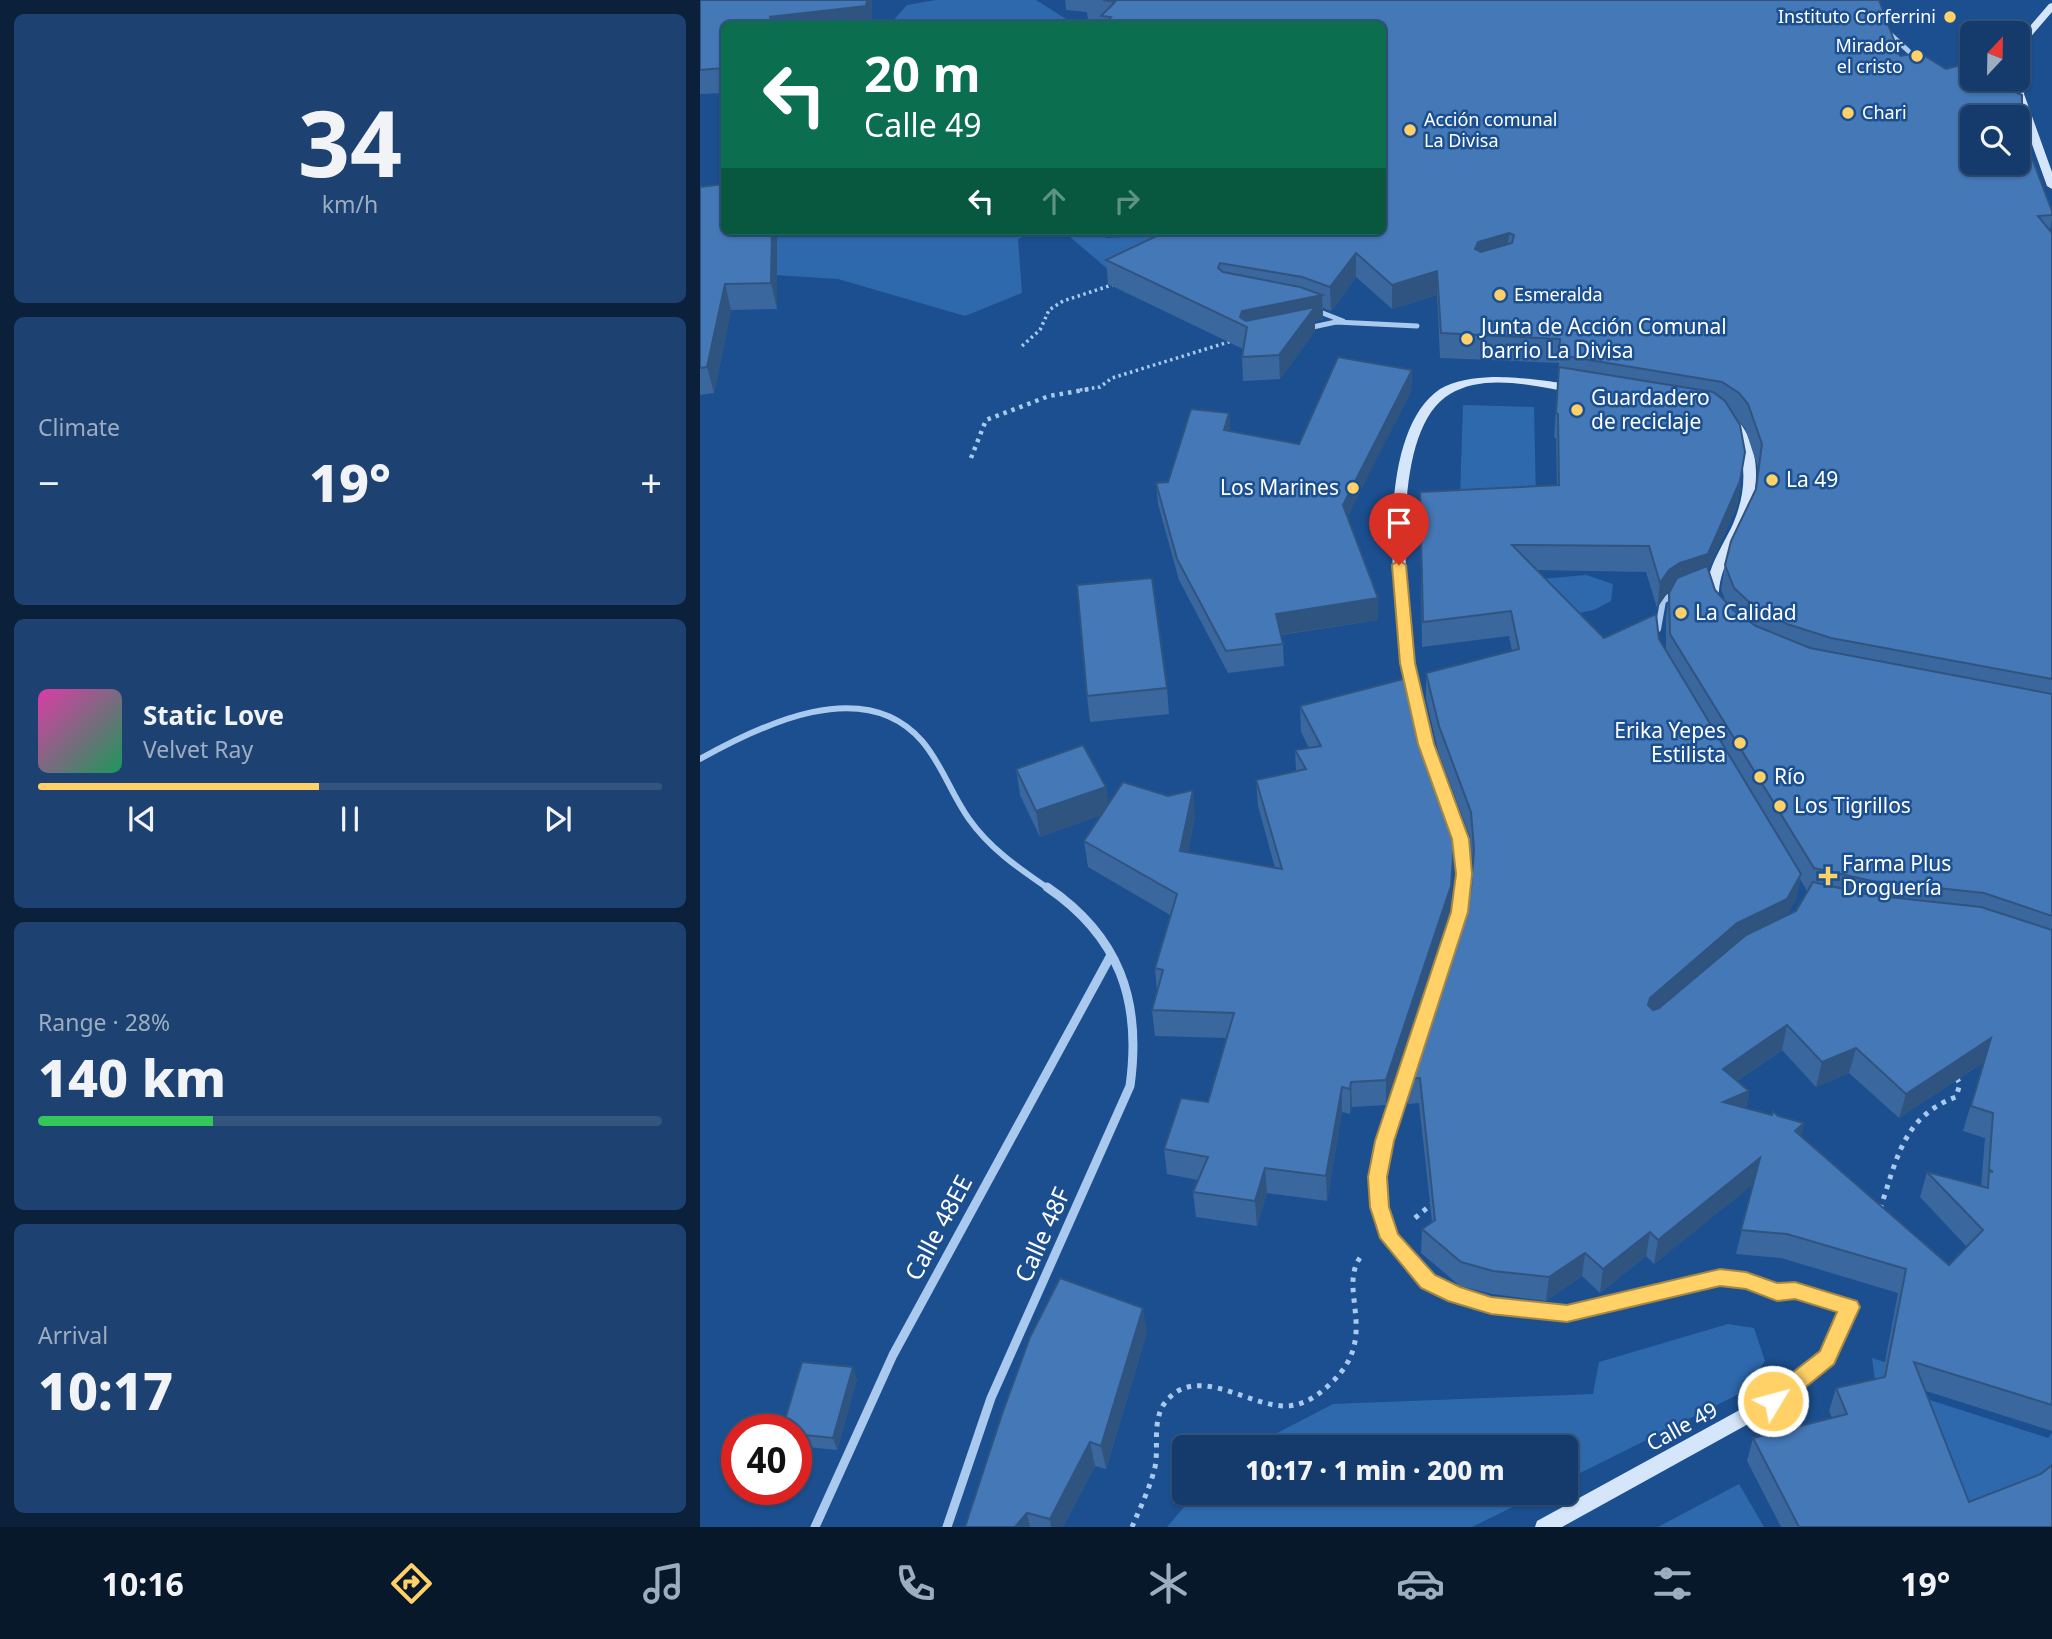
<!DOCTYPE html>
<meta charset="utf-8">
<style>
:root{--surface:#143b6b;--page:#1d4271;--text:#f1f3f6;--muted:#9dadc1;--line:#33557e;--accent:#ffd166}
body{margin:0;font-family:"Noto Sans",sans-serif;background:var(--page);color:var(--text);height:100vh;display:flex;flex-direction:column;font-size:26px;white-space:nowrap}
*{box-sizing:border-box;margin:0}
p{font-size:23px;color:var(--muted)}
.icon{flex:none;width:38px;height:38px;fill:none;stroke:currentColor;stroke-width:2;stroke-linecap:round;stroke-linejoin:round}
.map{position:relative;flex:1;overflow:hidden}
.side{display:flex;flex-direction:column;gap:14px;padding:14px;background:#0b203b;width:700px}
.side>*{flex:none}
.hud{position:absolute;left:21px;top:21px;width:665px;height:214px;border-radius:10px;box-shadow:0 2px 5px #0004,0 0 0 2px var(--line);background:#0b6e4f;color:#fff;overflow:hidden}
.needle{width:46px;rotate:22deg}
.tools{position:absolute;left:1260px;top:21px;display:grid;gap:14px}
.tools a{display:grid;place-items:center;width:70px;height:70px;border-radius:10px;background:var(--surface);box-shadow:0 2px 5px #0004,0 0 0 2px var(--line);font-size:35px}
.speed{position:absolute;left:21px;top:1414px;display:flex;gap:14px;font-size:35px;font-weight:700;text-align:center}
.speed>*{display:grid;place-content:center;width:91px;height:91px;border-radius:50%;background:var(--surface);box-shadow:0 2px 5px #0004,0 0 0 2px var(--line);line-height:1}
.speed .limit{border:10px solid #d22;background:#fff;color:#111}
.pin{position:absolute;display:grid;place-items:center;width:60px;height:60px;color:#fff;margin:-72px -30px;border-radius:50% 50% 50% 0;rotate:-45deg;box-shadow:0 0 7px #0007}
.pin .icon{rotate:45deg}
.me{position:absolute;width:77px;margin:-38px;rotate:53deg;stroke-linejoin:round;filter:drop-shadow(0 0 5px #0008)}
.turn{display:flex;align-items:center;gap:24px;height:147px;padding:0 28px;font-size:32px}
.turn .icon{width:91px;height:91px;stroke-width:2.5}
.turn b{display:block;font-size:49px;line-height:60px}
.lanes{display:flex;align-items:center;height:66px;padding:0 28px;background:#0003;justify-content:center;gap:35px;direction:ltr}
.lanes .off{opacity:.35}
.big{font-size:52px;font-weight:800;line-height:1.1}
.side .tile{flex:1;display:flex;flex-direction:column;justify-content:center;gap:10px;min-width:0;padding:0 24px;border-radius:10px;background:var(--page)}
.side .dial{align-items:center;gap:0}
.dial b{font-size:91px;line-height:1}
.song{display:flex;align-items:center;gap:21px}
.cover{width:84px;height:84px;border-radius:10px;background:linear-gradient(135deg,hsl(320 70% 55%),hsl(150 70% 35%))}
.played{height:7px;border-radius:4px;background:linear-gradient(90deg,var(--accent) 45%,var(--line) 45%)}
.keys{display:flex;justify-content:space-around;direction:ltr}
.heat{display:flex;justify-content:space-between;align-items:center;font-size:38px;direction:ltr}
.charge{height:10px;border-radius:5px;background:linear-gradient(90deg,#34c759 28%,var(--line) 0)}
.trip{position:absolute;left:472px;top:1435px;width:406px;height:70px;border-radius:10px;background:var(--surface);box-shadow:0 2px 5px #0004,0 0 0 2px var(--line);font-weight:800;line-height:70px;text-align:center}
.dock{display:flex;height:112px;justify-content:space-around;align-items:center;background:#08182b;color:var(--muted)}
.dock .icon{width:49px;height:49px}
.dock .on{color:var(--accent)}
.dock b{font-size:32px;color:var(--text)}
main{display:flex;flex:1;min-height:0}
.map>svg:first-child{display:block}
.green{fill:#2e69ad}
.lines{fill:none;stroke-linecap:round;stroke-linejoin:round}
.path-far2{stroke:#a9c9ee;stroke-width:3.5;stroke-dasharray:2.5 3.5;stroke-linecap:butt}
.path-far1{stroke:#a9c9ee;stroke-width:4.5;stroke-dasharray:3.5 5;stroke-linecap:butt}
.path{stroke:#a9c9ee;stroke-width:5;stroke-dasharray:4.5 6;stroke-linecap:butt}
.street-far2{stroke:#a9c9ee;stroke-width:5}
.street-far1{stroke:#a9c9ee;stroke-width:6}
.street{stroke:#a9c9ee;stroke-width:9}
.secondary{fill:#d6e6fa;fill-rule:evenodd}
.wall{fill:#3a679d;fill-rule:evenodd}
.shaded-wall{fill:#305480}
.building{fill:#4478b7;stroke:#305480;stroke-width:2;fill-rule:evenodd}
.route{fill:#ffd166;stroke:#a68842;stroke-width:2}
.poi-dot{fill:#ffd166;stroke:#1b4f8f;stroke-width:2.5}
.labels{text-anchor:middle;stroke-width:5;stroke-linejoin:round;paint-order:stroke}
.far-poi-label{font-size:18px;fill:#fff;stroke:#1b4f8f;text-anchor:start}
.poi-label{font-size:21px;fill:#fff;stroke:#1b4f8f;text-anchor:start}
.street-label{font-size:21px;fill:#fff;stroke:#1b4f8f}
.near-street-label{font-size:24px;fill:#fff;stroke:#1b4f8f}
</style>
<main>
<section class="side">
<div class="tile dial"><b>34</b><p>km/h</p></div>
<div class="tile"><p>Climate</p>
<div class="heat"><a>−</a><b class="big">19°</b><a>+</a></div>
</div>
<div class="tile">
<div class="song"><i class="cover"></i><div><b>Static Love</b><p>Velvet Ray</p></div></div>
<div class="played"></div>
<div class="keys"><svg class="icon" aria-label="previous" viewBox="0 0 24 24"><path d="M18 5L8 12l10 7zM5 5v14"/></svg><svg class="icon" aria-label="pause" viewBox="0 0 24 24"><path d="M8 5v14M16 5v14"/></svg><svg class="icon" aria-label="next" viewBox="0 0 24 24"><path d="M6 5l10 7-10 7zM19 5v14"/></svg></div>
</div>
<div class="tile"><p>Range · 28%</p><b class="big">140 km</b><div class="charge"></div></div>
<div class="tile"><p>Arrival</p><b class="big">10:17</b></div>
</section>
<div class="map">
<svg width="1352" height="1527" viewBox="0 0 1352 1527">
<rect width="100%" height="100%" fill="#1b4f8f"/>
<g class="green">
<polygon points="236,0 336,0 374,24 190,24 207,5"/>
<polygon points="81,231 337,231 318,239 322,293 265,316 138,279 58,274"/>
<polygon points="363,231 409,231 405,238 469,235 410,271"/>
<polygon points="763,405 834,407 836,498 760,496"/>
<polygon points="886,575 913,584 911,601 894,610 846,620 841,579"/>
<polygon points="1028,1324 1054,1328 1065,1361 1045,1391 866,1480 866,1447 550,1447 633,1404 893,1394 899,1362"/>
<polygon points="1172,1358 1191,1364 1196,1389 1348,1438 1352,1433 1352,1495 1271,1515 1178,1403"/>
<polygon points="1039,1484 1064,1527 958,1527"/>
<polygon points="496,1493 841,1493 772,1527 467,1527"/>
</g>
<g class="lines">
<g class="path-far2">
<polyline points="322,346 340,330 349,310 363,301 412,285 415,281"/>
<polyline points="380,390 400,387 412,378 532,341"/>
</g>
<polyline class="path-far1" points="271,458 286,420 349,396 390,389"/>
<g class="path">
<path d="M1180,1209C1197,1160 1202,1117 1256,1097L1260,1084L1256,1077"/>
<polyline points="715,1218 733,1203"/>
<path d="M432,1527C440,1508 450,1488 455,1467C459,1447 452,1422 464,1404C497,1358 555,1414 595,1405C609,1402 621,1393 631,1383C682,1336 635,1288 662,1255"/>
</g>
<g class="street-far2">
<polyline points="1189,33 1216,58"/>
<polyline points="615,310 643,321"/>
<polyline points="608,328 636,322 717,326"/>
</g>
<g class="street-far1">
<polyline points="958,629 963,601 975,592"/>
<path d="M0,759C61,725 164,674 222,741C242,764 251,794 269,819C290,849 320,869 349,889"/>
</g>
<g class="street">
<polyline points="115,1527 193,1355 411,955"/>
<path d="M247,1527L291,1398L430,1086C442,1000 419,936 347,887"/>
</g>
<g class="secondary">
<polygon points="1352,3 1352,12 1328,40 1324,94 1352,172 1352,189 1347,186 1314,94 1315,79 1318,79 1318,40 1349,4"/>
<path d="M792,377C811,377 867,380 881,390L875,393C837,387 786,372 750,394C680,435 709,645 725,713C730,732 735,751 742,769C752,795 765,821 769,849C773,870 770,891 767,912L693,1141L686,1176L687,1207L696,1234L734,1277L758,1288L791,1297L867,1306L1020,1269L1047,1273L1077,1284L1095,1282L1156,1302L1159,1307L1133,1364L1079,1407L862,1527H835L837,1521L1067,1395L1121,1352L1139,1311L1095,1298L1077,1300L1047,1289L1020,1285L867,1322L791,1313L749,1300L722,1287L680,1238L671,1207L670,1176L677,1141L753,912C755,891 758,869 755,848C749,811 729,778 719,742C698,664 662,442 740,389C755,380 775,378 792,377Z"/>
<path d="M1031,416C1039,420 1044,428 1048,436C1061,464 1057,498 1045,525C1033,551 1017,572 1019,601L1013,605L1007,601C1004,571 1021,550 1033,524C1048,489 1048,451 1025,420Z"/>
</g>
</g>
<g class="wall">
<polygon points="0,0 172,0 171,24 24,24 24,93 0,94"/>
<path d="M365,0H1179L1200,56L1322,121L1330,145L1329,149L1352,211V220L1350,230L1352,233V1431L1226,1391L1269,1502L1352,1527H1081L1047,1461L1053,1438L1132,1418L1129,1411L1136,1388L1182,1377L1198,1293L1081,1258L1036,1254L1053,1184L954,1264L946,1256L900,1293L882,1276L846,1301L792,1294L760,1286L721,1253L722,1229L732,1222L719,1103L708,1104V1079L771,888L772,869L770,837L738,751L726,699V673L812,651L809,636L722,647L720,492L857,485L856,438H854L859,363L740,358L737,295L692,309L656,277L631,311L623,308V319L615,321V331L580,379L543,381L542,357L543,349L408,284L406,260L682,231V24H402V22L388,20L387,12L366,10ZM1036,418L1045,428L1058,468L1055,492L1025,565L1021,590L1026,602L1015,590L1008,570L1037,506L1045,452ZM837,570L946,572L957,608L966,595L969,593L966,618V650L959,639L904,638ZM1100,879L1107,891L1096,911L1087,915L1096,899ZM1082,1050L1116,1087L1149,1073L1199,1118L1283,1063L1263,1131L1285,1138L1281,1187L1227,1172L1220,1197L1267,1247L1249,1265L1101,1136L1104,1123L1046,1108L1049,1091L1037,1081Z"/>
<polygon points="0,187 24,231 77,231 77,309 31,310 14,393 0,395"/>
<polygon points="712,370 711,391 647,517 678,598 678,620 581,635 583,644 584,666 528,673 479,580 458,504 456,483 468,482 529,413 530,431 599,444"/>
<polygon points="467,688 469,714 390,722 387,696"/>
<polygon points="600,706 721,731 754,843 750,911 686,1105 652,1107 650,1114 642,1112 627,1201 567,1193 557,1226 496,1217 493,1192 498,1180 467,1174 464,1149 508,1102 527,1038 455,1036 452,1010 457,992 455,968 470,915 388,867 384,841 401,815 340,837 320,795 316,769 406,787 408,805 495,816 488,852 575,868 558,806 556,780 596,772 595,750 609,748 601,732"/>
<polygon points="447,1332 406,1469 395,1466 363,1527 265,1527"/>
<polygon points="157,1379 137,1450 96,1446 96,1430"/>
</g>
<g class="shaded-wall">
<polygon points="167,0 172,0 171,24 71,24 70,17"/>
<polygon points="72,231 77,231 77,309 71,283"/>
<polygon points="809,233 807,257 774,273 775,249 778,242"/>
<polygon points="656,253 656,277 631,311 630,287"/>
<polygon points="737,271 737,295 692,309 692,285"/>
<polygon points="25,284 31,310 14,393 7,367"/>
<polygon points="622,295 623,319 615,321 615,331 580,379 579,355 540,317 542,311"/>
<polygon points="712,370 711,391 643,526 643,505"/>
<polygon points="529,413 531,434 524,430"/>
<polygon points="1040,481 1037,506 1004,579 977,588 966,595 957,608 960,583 969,570"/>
<polygon points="678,598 678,620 577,635 576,614"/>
<polygon points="406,787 409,812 340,837 336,811"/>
<polygon points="493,790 495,816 483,877 480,851"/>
<polygon points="754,843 750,911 686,1105 686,1080"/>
<polygon points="1101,874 1096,899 1082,925 946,1023 948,1005 950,998 1037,923"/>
<polygon points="1087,1025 1082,1050 1019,1093 1023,1069"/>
<polygon points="1291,1038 1283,1063 1199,1118 1206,1094"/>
<polygon points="1156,1048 1149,1073 1116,1087 1122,1062"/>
<polygon points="651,1082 652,1107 650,1114 650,1089"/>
<polygon points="642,1087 642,1112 627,1201 626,1176"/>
<polygon points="1049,1091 1044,1116 1023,1102"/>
<polygon points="1104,1123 1098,1148 1095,1131"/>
<polygon points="1060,1158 1055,1183 954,1264 958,1240"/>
<polygon points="565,1168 567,1193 557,1226 555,1201"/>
<polygon points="950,1232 946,1256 900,1293 903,1269"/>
<polygon points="885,1253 882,1276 846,1301 849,1277"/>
<polygon points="443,1308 447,1332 406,1469 401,1446"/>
<polygon points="153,1367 157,1379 137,1450 133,1438"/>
<polygon points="390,1442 395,1466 363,1527 351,1527 350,1519"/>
<polygon points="327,1513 330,1527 315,1527"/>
</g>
<g class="building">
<polygon points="0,0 167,0 166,6 70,17 71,24 24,24 24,68 0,70"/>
<path d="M403,0H1179L1200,56L1220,53L1246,69L1261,65L1272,71V79H1288L1322,95V121L1330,145H1327L1352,211V215L1338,216L1352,233V679L1131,638L1087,624L1048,601L1034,588L1025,565L1031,541L1056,489L1062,444L1048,404L1039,393L1022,382L859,355L860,339L741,333L737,271L692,285L656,253L630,287L602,277L520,263L518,268L523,272L600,287L622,295L542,311L540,317L546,321L615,307L579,355L542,357L547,327L406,260L467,231H682V24H417L407,23L411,17L401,16L415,2ZM1272,117H1318V163H1272ZM809,233L814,235L812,243L781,252L775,249L778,242Z"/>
<polygon points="24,184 24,231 72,231 71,283 25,284 7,367 0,368 0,187"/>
<polygon points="638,357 712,370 643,505 678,598 576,614 583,644 526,651 477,559 456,483 468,482 491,409 529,413 524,430 599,444"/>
<path d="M859,367L1013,392L1025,401L1040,425L1045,452L1040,481L1008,554L980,563L969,570L960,583L949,546L812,545L904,638L956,614L959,639L1101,874L1087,899L1037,923L950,998L948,1005L953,1010L959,1008L1046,935L1096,911L1113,882L1170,895L1281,907L1352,930V1405L1214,1362L1269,1502L1341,1474L1352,1465V1527H1099L1053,1438L1147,1414L1136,1388L1185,1377L1206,1269L1087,1234L1041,1230L1060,1158L958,1240L950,1232L903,1269L885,1253L849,1277L793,1271L761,1262L722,1229L735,1220L720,1078L708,1079L771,888L774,850L771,812L739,726L726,673L819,649L811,611L723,622L720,492L859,485L858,414L856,413ZM1087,1025L1122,1062L1156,1048L1206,1094L1291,1038L1271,1106L1293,1113L1289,1169L1293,1172L1289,1171L1288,1188L1227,1172L1283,1230L1249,1265L1095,1131L1104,1123L1078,1116L1073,1111L1072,1115L1023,1102L1049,1091L1023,1069Z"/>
<polygon points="1007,566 1015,590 1033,610 1056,626 1110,648 1352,694 1352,916 1284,893 1172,881 1114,868 970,634 969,593 977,578"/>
<polygon points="452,578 467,688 387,696 377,585"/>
<polygon points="707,678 721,731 749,805 754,843 751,886 686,1080 651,1082 650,1089 642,1087 626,1176 565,1168 555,1201 493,1192 508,1157 464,1149 481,1098 508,1102 534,1013 452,1010 463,970 455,968 477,894 384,841 423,782 468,796 493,790 480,851 582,869 556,780 606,769 595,750 621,746 600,706"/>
<polygon points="383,745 406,787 336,811 316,769"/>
<polygon points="360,1278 443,1308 401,1446 390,1442 350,1519 327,1513 315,1527 265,1527 302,1414 330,1337"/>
<polygon points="102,1362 153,1367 133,1438 96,1434 96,1430 82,1430"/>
</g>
<polygon class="route" points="699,560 706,565 715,663 734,744 769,839 772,874 768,912 694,1141 687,1177 689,1207 698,1234 735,1275 760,1287 791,1297 867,1305 1020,1269 1046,1272 1077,1283 1095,1282 1157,1301 1160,1307 1134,1364 1080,1408 1073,1410 1065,1408 1062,1401 1065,1394 1120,1351 1137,1312 1095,1299 1077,1301 1046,1289 1020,1286 867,1322 791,1314 748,1301 721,1288 680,1238 670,1207 668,1177 675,1141 751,912 756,874 752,839 718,744 700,663 692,565"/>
<g class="poi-dot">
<circle cx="1250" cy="17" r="7"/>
<circle cx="1217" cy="56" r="7"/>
<circle cx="1148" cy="113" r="7"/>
<circle cx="710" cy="130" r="7"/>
<circle cx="800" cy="295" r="7"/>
<circle cx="767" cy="339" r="7"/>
<circle cx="877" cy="410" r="7"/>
<circle cx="1072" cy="480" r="7"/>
<circle cx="653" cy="488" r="7"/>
<circle cx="981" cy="613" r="7"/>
<circle cx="1040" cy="743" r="7"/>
<circle cx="1060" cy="777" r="7"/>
<circle cx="1080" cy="806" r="7"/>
<path d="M1124.5 865.5h7v7h7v7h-7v7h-7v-7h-7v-7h7z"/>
</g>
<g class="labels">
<g class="far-poi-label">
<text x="1236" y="23" text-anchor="end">Instituto Corferrini</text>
<text x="1203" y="52" text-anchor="end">Mirador<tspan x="1203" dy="21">el cristo</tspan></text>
<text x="1162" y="119">Chari</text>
<text x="724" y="126">Acción comunal<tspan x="724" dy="21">La Divisa</tspan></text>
<text x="814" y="301">Esmeralda</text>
</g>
<g class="poi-label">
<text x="781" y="334">Junta de Acción Comunal<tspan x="781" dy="24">barrio La Divisa</tspan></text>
<text x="891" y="405">Guardadero<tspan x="891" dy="24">de reciclaje</tspan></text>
<text x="1086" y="487">La 49</text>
<text x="639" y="495" text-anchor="end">Los Marines</text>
<text x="995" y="620">La Calidad</text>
<text x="1026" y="738" text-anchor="end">Erika Yepes<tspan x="1026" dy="24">Estilista</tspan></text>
<text x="1074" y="784">Río</text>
<text x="1094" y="813">Los Tigrillos</text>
<text x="1142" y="871">Farma Plus<tspan x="1142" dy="24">Droguería</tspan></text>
</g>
<g class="street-label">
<text transform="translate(982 1427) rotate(-29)" y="7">Calle 49</text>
</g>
<g class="near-street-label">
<text transform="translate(239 1228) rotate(-62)" y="8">Calle 48EE</text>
<text transform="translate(343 1235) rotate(-66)" y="8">Calle 48F</text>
</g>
</g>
</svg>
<div class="tools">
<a><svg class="needle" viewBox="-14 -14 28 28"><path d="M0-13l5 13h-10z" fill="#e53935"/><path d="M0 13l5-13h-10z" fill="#9dadc1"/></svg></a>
<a><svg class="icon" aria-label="search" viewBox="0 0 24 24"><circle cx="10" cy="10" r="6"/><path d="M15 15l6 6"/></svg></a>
</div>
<div class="speed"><div class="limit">40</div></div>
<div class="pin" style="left:699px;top:565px;background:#d93025"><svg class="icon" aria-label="arrive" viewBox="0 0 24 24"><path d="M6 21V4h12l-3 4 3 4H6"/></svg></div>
<svg class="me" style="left:1073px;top:1401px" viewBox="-20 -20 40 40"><circle r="17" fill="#ffd166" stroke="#fff" stroke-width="3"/><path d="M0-11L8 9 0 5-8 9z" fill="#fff"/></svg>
<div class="trip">10:17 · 1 min · 200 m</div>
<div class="hud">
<div class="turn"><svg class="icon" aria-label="left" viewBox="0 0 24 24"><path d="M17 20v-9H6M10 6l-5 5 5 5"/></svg><div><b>20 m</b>Calle 49</div></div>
<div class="lanes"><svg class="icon" aria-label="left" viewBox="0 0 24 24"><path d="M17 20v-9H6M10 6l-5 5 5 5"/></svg><svg class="icon off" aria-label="ahead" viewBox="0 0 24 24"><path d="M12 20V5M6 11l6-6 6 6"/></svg><svg class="icon off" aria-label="right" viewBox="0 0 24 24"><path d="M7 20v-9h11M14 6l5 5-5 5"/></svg></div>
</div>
</div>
</main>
<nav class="dock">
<b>10:16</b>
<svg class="icon on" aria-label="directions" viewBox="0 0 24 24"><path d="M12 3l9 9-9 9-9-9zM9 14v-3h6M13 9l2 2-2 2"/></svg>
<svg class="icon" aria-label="music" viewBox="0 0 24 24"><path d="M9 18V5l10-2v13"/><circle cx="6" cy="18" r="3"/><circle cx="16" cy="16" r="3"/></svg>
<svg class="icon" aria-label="phone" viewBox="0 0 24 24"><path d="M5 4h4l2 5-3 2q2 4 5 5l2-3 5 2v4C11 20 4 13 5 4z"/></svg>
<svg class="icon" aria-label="climate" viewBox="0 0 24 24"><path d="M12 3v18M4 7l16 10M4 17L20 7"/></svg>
<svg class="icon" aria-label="car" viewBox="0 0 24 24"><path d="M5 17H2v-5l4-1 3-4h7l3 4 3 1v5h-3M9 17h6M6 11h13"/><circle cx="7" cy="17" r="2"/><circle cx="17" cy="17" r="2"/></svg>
<svg class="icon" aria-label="filters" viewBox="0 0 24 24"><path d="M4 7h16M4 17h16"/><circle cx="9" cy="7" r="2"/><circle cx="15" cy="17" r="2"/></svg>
<b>19°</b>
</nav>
